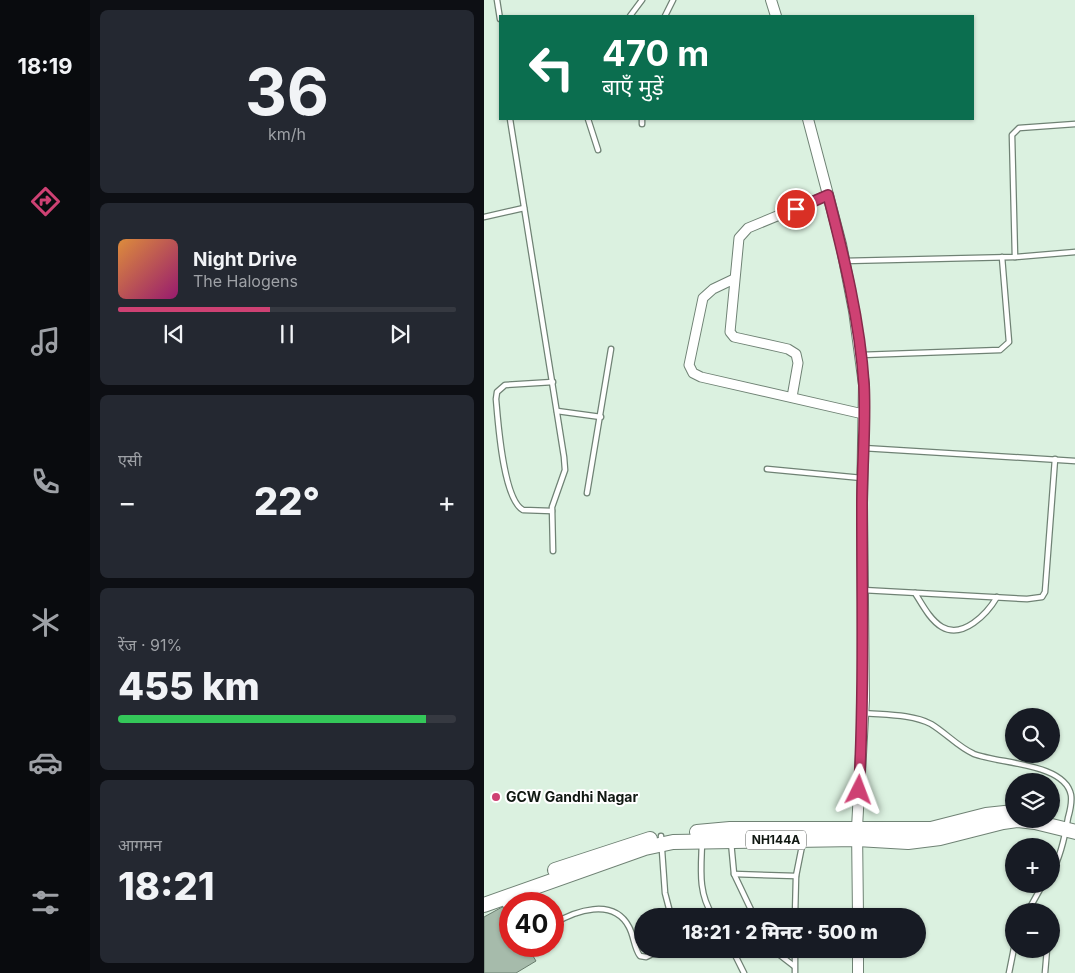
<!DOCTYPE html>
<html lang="hi">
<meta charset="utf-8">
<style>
:root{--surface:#171b24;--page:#242831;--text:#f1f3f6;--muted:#9ea1a6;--line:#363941;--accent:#ce4173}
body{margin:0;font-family:Inter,"Noto Sans Devanagari",sans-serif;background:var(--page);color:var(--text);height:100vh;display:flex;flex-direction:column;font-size:19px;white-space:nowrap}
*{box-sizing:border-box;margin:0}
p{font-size:16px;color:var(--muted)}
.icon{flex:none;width:28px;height:28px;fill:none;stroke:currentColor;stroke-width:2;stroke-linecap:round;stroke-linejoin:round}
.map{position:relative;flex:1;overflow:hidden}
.side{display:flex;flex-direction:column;gap:10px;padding:10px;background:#0d0f14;width:394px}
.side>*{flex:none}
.hud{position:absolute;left:15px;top:15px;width:475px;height:105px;border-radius:0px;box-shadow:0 1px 4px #0004;background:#0b6e4f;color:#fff;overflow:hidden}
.buttons{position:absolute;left:521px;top:708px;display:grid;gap:10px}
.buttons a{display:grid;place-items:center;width:55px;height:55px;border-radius:50%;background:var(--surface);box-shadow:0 1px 4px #0004;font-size:25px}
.speed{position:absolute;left:15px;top:892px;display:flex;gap:10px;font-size:25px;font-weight:700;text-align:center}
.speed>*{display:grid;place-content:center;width:65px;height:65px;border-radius:50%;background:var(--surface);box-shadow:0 1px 4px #0004;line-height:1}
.speed .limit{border:8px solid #d22;background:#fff;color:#111}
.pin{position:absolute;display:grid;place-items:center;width:42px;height:42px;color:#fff;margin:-21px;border:2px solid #fff;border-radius:50%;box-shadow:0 1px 5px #0007}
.me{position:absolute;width:55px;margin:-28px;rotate:3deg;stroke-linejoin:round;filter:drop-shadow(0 0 4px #0008)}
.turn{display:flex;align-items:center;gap:18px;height:105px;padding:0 20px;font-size:22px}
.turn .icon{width:65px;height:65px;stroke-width:2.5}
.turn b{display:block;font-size:35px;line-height:42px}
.big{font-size:38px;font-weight:800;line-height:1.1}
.side .tile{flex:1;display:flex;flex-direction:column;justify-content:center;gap:8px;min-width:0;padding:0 18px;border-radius:8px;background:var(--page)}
.side .dial{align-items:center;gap:0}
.dial b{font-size:65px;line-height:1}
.song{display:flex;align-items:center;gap:15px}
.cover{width:60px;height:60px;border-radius:8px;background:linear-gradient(135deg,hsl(30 70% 55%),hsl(320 70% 35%))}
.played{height:5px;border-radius:2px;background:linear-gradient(90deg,var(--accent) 45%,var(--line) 45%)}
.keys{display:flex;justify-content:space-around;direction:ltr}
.heat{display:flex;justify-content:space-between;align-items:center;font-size:28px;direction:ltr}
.charge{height:8px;border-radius:4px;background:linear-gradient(90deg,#34c759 91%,var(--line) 0)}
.trip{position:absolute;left:150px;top:908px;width:292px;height:50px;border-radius:25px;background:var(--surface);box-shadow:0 1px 4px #0004;font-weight:800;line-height:50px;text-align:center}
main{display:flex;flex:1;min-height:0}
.menu{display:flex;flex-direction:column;width:90px;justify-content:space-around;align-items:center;background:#090b0e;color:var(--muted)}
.menu .icon{width:35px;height:35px}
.menu .current{color:var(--accent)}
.menu b{font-size:22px;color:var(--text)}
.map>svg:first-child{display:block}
.building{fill:#a6bbab;stroke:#697d6e}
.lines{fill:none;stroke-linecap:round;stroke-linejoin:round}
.service-casing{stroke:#6f8274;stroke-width:7}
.minor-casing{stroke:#6f8274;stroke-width:11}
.tertiary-casing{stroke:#6f8274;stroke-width:12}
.trunk-casing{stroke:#6f8274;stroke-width:16}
.service{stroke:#fff;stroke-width:4.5}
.minor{stroke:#fff;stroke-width:9}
.tertiary{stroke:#fff;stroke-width:10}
.trunk{stroke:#fff;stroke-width:14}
.route-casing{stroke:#862a4b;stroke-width:12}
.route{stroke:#ce4173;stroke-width:9}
.poi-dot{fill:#ce4173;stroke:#fff;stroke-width:2}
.labels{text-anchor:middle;stroke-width:4;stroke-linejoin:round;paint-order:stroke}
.shield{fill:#fff;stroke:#585d59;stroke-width:1}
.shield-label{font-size:12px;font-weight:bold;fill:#101812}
.poi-label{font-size:14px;font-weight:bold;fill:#101812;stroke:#fff;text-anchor:start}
</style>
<main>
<nav class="menu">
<b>18:19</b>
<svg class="icon current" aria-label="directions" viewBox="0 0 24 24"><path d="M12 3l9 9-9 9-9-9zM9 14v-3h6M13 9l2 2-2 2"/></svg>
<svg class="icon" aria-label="music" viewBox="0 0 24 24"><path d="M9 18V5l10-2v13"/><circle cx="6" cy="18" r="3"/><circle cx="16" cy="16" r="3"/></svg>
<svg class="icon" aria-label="phone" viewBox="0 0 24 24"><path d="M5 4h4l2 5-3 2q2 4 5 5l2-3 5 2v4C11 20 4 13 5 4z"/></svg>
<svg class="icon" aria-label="climate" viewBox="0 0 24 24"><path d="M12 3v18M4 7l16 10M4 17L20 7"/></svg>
<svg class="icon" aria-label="car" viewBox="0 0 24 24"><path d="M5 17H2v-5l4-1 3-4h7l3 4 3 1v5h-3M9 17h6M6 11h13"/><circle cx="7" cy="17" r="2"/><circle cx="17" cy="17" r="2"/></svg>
<svg class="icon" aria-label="filters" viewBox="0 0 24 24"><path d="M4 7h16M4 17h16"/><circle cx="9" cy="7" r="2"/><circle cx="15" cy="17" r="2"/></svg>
</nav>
<section class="side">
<div class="tile dial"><b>36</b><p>km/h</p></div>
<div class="tile">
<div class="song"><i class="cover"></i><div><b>Night Drive</b><p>The Halogens</p></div></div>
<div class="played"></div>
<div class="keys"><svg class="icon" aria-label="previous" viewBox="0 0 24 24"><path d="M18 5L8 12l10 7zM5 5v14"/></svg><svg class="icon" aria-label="pause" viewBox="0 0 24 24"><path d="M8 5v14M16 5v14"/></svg><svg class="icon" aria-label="next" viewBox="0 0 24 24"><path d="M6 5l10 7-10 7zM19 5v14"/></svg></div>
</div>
<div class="tile"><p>एसी</p>
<div class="heat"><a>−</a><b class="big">22°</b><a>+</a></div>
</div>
<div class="tile"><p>रेंज · 91%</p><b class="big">455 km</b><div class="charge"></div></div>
<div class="tile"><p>आगमन</p><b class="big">18:21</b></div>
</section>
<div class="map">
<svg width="592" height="973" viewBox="0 0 592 973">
<rect width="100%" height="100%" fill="#dbf1e0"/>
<polygon class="building" points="20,906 26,918 26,946 43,946 52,961 32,973 0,973 0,917"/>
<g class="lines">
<g class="service-casing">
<g id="service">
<polyline points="13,0 16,19"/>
<polyline points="146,16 158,0"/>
<polyline points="181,16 189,0"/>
<polyline points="26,119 80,457 81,470 68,507 69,551"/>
<polyline points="104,119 114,150"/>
<polyline points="158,119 158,124"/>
<polyline points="0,217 40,208"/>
<polyline points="531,257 528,135 535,128 592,124"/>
<polyline points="360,261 531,257 592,252"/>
<polyline points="377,355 516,350 525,342 518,257"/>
<polyline points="73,411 117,417"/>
<polyline points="379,448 592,461"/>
<polyline points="283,469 378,478"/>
<polyline points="103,493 127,349"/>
<path d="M68,511L39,510C19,499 14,422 12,399L13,392L21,385L69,382"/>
<polyline points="379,590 543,599 558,597 561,592 571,459"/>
<path d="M431,593C438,604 446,620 458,627C479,639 503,614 513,597"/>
<path d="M379,713C400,715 428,714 447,724C462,733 474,747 490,754C516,764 581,763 587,795C588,802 586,811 584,818C581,836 577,856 568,872"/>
<polyline points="177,836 181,893 187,916"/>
<polyline points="247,842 250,874 270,916"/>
<path d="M218,843C217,870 214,893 229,916"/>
<polyline points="250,874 312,876"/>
<polyline points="18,900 26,913"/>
<polyline points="544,911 559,884"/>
<polyline points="311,916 312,876 319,841"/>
<path d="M69,924C91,911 129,897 145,927C150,936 150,948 156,956L162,957L179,949"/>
<polyline points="248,949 260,973"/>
<polyline points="288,949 310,966"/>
<polyline points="311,949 311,973"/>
<polyline points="525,973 530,948"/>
<polyline points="561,973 563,949"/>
</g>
</g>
<g class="minor-casing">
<g id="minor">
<polyline points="250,279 229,289 219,298 205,365 209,373 217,377 379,414"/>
<polyline points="308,397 314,363 312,354 304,349 250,337 246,332 255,238 264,228 344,195"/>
</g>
</g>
<g class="tertiary-casing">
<g id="tertiary">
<polyline points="287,0 292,16"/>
<polyline points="324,119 357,244 370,311 380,385 378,503 380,700 373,828 374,916"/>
<polyline points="374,949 374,973"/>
</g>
</g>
<g class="trunk-casing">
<g id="trunk">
<polyline points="213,832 246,829 447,829 502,815 530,812"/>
<polyline points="71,870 166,839"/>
<polyline points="0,905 161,848 189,842 373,839 424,842 456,838 519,822 534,820 551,822 592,832"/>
</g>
</g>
<use href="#service" class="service"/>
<use href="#minor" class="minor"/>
<use href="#tertiary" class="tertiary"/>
<use href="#trunk" class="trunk"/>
</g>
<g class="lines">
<g class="route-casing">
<path id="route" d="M312,209L344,195C360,257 376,321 380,385C382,425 378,466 378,506C378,601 380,695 375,790"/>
</g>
<use href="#route" class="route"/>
</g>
<circle class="poi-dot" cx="12" cy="797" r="5"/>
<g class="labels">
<rect class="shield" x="262" y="830.5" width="60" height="19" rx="4"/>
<g class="shield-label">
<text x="292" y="844">NH144A</text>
</g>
<g class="poi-label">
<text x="22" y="802">GCW Gandhi Nagar</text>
</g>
</g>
</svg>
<div class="buttons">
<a><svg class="icon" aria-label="search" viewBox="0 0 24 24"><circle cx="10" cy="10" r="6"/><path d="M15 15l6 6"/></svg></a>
<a><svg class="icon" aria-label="layers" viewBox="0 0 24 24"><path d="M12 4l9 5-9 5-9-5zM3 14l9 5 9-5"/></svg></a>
<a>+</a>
<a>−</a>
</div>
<div class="speed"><div class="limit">40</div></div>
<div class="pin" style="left:312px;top:209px;background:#d93025"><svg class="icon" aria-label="arrive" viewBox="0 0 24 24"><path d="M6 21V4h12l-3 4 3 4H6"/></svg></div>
<svg class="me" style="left:375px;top:790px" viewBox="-20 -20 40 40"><path d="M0-17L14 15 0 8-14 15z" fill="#ce4173" stroke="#fff" stroke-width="4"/></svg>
<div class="trip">18:21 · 2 मिनट · 500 m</div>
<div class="hud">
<div class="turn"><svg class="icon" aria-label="left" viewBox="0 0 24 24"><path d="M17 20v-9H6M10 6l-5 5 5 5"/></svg><div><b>470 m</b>बाएँ मुड़ें</div></div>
</div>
</div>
</main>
